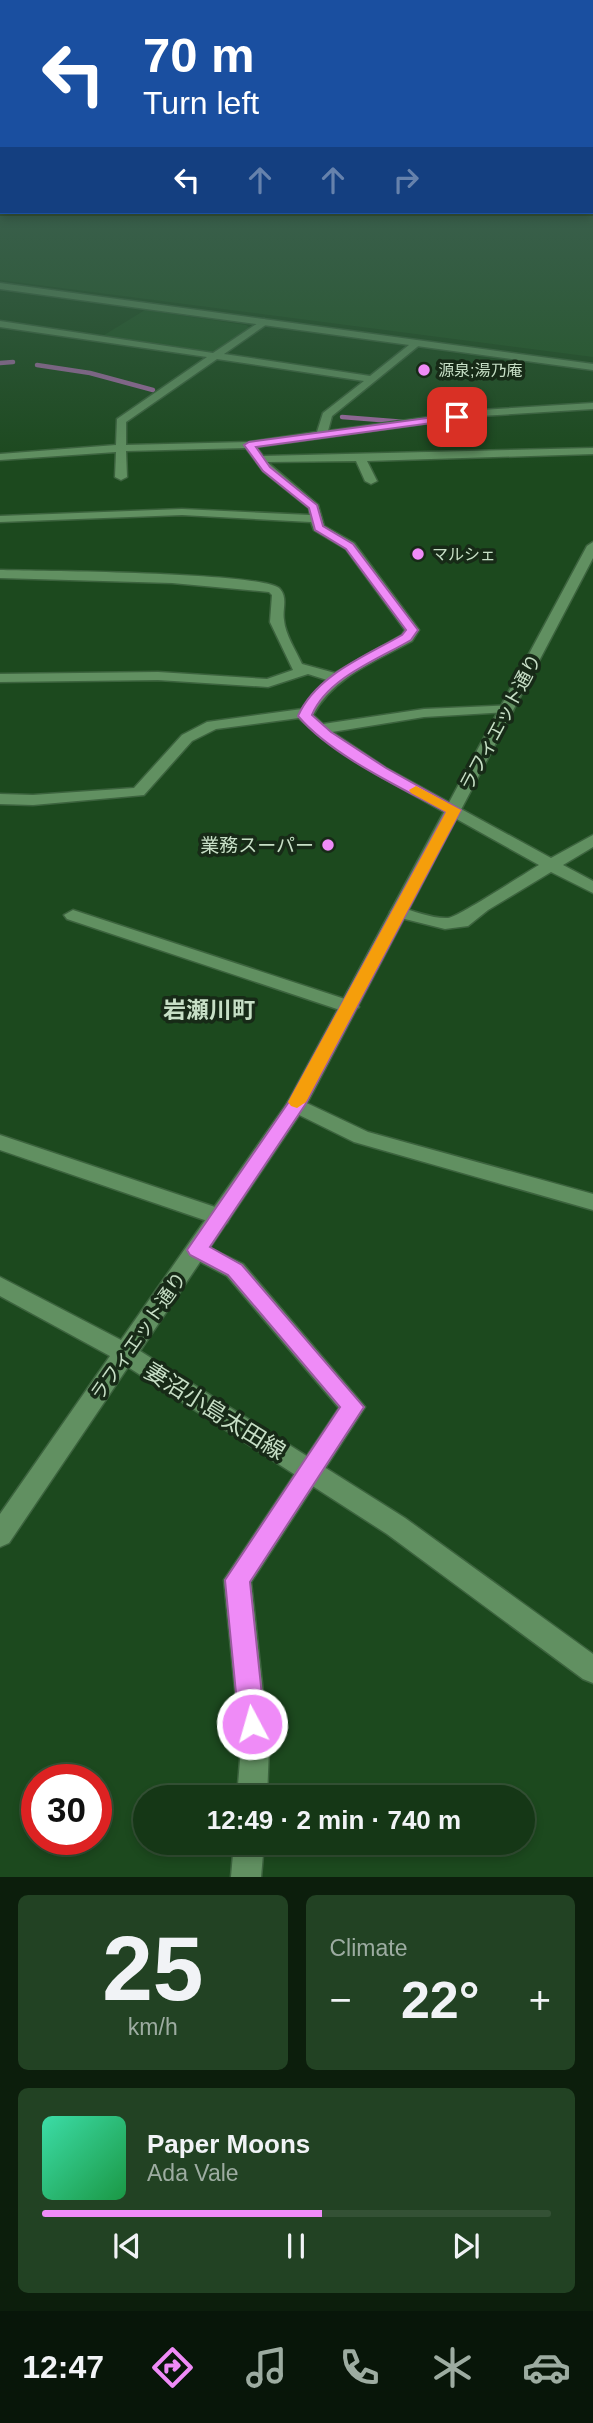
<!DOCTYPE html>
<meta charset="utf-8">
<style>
:root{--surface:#153716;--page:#224223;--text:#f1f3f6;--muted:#9daca1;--line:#345135;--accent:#ef8bf7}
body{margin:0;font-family:Arial,"Noto Sans JP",sans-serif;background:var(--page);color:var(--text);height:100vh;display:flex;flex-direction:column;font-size:26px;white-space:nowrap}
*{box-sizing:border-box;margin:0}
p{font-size:23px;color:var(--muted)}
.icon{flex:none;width:38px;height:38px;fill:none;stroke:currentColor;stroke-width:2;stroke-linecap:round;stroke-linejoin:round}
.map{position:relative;height:1877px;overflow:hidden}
.sheet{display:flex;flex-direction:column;gap:18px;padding:18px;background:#0c1e0c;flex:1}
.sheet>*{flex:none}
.top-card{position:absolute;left:0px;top:0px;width:593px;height:214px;box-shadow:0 4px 10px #0003,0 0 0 2px var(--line);background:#1a4fa0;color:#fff;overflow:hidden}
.speed{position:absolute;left:21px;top:1764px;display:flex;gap:14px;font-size:35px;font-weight:700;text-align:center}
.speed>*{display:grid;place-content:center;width:91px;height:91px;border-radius:50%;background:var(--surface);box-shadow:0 4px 10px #0003,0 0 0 2px var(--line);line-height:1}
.speed .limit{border:10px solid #d22;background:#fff;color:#111}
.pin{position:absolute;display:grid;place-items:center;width:60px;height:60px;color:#fff;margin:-30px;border-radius:14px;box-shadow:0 4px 10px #0006}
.me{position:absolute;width:77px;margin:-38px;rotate:354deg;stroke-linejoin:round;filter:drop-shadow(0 0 5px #0008)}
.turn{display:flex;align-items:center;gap:24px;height:147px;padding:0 28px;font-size:32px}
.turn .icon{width:91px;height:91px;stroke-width:2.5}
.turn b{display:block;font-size:49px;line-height:60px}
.lanes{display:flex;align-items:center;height:66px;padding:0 28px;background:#0003;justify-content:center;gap:35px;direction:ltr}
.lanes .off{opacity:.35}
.big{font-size:52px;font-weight:700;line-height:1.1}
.sheet .card{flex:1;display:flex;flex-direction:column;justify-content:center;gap:10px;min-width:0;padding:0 24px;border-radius:10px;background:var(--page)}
.sheet .dial{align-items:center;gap:0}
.dial b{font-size:91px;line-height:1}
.song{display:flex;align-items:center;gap:21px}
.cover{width:84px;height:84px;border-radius:10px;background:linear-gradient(135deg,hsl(160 70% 55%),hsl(140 70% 35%))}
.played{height:7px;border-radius:4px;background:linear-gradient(90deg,var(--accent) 55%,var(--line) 55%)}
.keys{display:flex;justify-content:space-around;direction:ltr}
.heat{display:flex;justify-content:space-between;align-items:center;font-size:38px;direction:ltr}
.sheet .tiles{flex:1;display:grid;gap:18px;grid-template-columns:1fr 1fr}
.card:last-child{grid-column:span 2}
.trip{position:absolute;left:133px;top:1785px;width:402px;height:70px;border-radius:35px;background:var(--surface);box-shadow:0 4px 10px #0003,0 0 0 2px var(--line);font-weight:700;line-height:70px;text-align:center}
.tab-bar{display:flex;height:112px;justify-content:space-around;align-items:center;background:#081609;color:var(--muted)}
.tab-bar .icon{width:49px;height:49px}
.tab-bar .current{color:var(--accent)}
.tab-bar b{font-size:32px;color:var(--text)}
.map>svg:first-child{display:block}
.built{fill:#215524}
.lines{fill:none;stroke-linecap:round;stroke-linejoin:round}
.stream{stroke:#9f69a2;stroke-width:4.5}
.street-casing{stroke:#3c633e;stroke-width:3}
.secondary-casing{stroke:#3c633e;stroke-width:3}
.street{fill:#619061;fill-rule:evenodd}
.secondary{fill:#619061;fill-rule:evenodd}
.route{fill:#ef8bf7;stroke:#9b5aa1;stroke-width:2}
.slow{fill:#f59e0b}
.poi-dot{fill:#ef8bf7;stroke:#172a17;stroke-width:2.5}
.labels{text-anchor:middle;stroke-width:7;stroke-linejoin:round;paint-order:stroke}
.far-poi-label{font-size:16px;fill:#c7dfc6;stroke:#172a17;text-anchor:start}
.street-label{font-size:19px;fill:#c7dfc6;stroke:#172a17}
.poi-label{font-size:19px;fill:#c7dfc6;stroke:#172a17;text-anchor:end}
.quarter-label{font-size:23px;font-weight:bold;fill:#c7dfc6;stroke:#172a17}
.near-street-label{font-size:23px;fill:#c7dfc6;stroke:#172a17}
</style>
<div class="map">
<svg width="593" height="1877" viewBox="0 0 593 1877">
<rect width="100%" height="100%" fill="#1c491e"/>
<g class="built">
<polygon points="0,203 2,212 592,212 593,203 593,357 0,280"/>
<polygon points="145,310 246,325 250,328 212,352 207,352 101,337"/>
</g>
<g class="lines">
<g class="stream">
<polyline points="0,363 13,362"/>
<polyline points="37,365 90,373 153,390"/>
<polyline points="342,417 405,422"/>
</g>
<g class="street-casing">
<g id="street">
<path d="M264,319L268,322L267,324L224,354L370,376L414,341L422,343L332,416L328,431L480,410L593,403V409L480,416L256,447L263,456L593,448V454L367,461L377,481L371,484L365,481L356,461L267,462L318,505L324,526L354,543L419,630L412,641C376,661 333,677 313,715L323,724L424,709L513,705V711L508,712L424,717L332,732L386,768L551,858L593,835V847L563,865L593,881V893L551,872L488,910L468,926L445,929L393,916L390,912L393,908L399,907C414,911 433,919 448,918C457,918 525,873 539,865L376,774L322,738L299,718L216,729L192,741L144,795L33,805L0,804V794L33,795L134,788L182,735L207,722L302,709L327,680L308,674L268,687L158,680L0,682V674L158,672L267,679L293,670L270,622L272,595L269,592L172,583L0,578V570C37,571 266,572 280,589C288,598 282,610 284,620C285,634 296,651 302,664L335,673L402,635L405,630L346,549L314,530L311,522L182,515L0,522V516L182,509L310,515L309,508L263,471L246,448L126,451L127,477L121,480L115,477L116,452L0,460V454L116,445L117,419L207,357L0,327V321L213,353ZM217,359L364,381L323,413L317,432L249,442L126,445V422Z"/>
<polygon points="73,910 357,1003 359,1007 350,1013 343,1011 67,919 64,915"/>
<polygon points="296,1098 368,1132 593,1194 593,1210 354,1142 289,1110 286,1105 289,1100"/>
<polygon points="0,1135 227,1211 230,1217 227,1223 219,1225 0,1150"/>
<polygon points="197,1242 243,1264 365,1407 251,1582 269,1748 267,1797 237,1797 241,1748 224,1580 339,1408 227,1276 189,1256 186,1250 189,1244"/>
<polygon points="234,1843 264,1843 261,1877 231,1877"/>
</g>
</g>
<g class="secondary-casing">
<g id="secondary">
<polygon points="0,283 593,364 593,370 0,289"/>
<polygon points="593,542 593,558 306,1105 140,1351 405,1518 593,1654 593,1683 583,1679 387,1534 128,1367 9,1543 0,1547 0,1514 110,1356 0,1296 0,1277 121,1340 288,1102 587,546"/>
</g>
</g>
<use href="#street" class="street"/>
<use href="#secondary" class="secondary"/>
</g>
<linearGradient id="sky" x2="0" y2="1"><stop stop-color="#0f2810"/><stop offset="0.44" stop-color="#3a5f4c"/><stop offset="1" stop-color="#3a5f4c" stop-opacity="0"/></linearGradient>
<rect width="593" height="465" fill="url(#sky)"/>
<path class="route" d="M457,414L461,415V419L256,447L270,467L317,505L323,526L353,544L418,630L411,640C379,659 327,678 312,715L331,732L386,768L461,810L305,1105L210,1247L242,1265L364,1407L250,1582L265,1724L262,1733L252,1737L243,1733L239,1724L225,1580L340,1407L228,1275L190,1255L187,1250L288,1103L446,812C400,787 332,756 298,716C316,675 366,656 402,635L406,630L346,549L315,530L309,508L263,471L244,445L249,442Z"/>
<polygon class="slow" points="416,786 461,810 306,1102 297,1108 291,1106 288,1102 446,812 411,793 409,790"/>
<g class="poi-dot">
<circle cx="424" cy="370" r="7"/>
<circle cx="418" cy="554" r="7"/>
<circle cx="328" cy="845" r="7"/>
</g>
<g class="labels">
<g class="far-poi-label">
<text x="438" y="376">源泉;湯乃庵</text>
<text x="432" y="560">マルシェ</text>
</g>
<g class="street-label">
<text transform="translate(500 722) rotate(-62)" y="7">ラフィエット通り</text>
<text transform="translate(138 1336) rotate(-55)" y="7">ラフィエット通り</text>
</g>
<g class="poi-label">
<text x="314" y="852">業務スーパー</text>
</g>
<g class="quarter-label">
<text x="209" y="1018">岩瀬川町</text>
</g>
<g class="near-street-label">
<text transform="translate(215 1411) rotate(32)" y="8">妻沼小島太田線</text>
</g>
</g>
</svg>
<div class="speed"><div class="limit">30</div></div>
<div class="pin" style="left:457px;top:417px;background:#d93025"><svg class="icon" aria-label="arrive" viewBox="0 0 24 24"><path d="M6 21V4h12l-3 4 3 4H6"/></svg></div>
<svg class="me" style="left:252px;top:1724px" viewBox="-20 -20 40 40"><circle r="17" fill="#ef8bf7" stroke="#fff" stroke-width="3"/><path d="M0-11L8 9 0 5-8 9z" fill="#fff"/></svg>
<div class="trip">12:49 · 2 min · 740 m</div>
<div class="top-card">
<div class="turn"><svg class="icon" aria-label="left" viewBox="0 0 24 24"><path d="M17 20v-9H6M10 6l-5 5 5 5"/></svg><div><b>70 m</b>Turn left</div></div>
<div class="lanes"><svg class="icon" aria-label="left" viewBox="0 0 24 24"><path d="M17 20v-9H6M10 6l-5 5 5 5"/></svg><svg class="icon off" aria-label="ahead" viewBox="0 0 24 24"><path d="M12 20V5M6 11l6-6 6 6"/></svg><svg class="icon off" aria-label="ahead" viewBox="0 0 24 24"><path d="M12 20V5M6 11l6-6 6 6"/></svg><svg class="icon off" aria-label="right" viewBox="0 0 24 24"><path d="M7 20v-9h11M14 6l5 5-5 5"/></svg></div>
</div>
</div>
<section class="sheet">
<div class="tiles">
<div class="card dial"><b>25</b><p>km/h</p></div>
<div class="card"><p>Climate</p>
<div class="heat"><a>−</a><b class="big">22°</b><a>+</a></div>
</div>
<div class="card">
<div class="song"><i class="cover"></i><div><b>Paper Moons</b><p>Ada Vale</p></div></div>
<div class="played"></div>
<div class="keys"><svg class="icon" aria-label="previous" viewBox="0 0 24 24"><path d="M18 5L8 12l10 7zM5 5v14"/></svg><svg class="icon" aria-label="pause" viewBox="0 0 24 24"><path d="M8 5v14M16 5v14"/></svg><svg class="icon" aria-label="next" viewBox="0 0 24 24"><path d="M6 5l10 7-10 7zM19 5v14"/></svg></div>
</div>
</div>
</section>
<nav class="tab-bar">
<b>12:47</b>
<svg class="icon current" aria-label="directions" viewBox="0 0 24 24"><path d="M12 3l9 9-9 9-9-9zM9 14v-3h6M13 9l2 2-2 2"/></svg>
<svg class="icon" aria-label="music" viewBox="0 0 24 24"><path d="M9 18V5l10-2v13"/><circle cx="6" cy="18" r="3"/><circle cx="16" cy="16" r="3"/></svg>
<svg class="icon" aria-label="phone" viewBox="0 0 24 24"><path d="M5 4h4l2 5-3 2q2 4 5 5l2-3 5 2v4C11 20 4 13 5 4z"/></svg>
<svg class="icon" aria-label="climate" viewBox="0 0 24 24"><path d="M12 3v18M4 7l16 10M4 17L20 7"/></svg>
<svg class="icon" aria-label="car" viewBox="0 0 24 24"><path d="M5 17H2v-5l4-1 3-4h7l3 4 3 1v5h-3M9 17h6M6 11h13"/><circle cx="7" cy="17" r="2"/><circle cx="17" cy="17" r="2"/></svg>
</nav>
